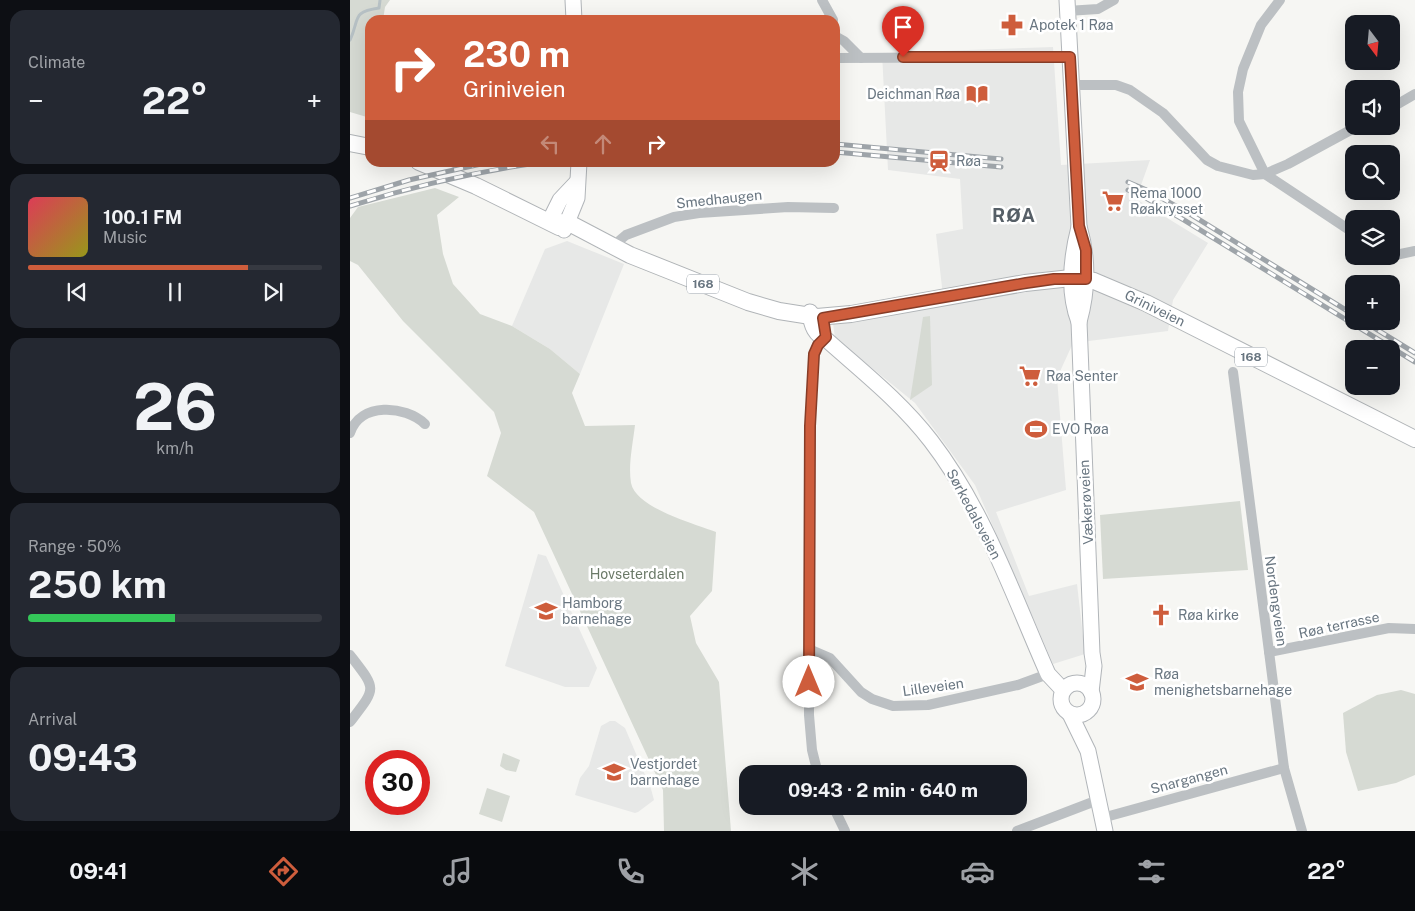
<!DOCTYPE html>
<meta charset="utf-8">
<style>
:root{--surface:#171b24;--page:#242831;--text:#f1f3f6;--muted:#9ea1a6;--line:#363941;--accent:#ce5d3c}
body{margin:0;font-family:"Public Sans",sans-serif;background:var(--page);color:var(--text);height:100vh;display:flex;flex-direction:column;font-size:19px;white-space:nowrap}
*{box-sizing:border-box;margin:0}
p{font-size:16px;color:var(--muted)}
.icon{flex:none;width:28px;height:28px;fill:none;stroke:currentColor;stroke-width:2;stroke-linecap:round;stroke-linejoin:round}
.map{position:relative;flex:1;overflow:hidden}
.panel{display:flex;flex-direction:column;gap:10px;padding:10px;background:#0d0f14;width:350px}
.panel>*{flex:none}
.hud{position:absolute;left:15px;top:15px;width:475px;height:152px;border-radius:15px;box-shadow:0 5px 20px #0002;background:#ce5d3c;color:#fff;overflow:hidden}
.needle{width:32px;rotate:164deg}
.tools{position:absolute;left:995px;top:15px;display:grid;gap:10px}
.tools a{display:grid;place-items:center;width:55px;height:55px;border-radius:10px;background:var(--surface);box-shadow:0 5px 20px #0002;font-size:25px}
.speed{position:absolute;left:15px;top:750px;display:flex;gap:10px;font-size:25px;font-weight:700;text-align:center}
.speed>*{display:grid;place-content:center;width:65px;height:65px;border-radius:50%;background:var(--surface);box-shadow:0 5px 20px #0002;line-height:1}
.speed .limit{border:8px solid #d22;background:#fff;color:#111}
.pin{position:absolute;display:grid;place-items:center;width:42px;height:42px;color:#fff;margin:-51px -21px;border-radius:50% 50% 50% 0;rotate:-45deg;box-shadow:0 0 5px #0007}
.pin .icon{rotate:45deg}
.me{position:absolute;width:55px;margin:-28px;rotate:0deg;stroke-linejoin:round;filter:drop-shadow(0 0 4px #0008)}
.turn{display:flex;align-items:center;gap:18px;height:105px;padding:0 15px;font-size:22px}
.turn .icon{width:65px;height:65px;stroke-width:2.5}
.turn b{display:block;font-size:35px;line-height:42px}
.lanes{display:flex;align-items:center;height:48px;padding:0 15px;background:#0003;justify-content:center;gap:25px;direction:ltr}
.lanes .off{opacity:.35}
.big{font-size:38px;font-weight:700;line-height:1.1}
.panel .tile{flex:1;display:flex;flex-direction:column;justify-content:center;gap:8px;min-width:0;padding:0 18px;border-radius:15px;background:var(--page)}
.panel .dial{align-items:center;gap:0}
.dial b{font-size:65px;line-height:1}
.song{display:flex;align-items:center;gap:15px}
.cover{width:60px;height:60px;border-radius:8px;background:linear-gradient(135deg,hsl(350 70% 55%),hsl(60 70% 35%))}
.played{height:5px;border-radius:2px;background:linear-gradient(90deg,var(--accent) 75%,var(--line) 75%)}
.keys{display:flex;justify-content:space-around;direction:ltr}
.heat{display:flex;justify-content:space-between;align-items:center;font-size:28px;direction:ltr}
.charge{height:8px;border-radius:4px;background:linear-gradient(90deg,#34c759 50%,var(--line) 0)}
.trip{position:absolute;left:389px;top:765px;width:288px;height:50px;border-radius:15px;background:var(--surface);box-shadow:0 5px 20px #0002;font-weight:700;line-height:50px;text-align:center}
.dock{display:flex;height:80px;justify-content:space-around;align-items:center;background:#090b0e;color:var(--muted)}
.dock .icon{width:35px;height:35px}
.dock .current{color:var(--accent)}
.dock b{font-size:22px;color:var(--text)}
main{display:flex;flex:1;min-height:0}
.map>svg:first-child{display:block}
.built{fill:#e7e8e7}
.green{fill:#d6dad3}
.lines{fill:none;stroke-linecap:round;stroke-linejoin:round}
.stream{stroke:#b7c1c5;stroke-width:3}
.secondary-casing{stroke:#b1b5b9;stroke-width:17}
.primary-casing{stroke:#b0b4b7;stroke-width:18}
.street{stroke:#bcc0c3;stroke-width:10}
.secondary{stroke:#fff;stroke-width:15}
.primary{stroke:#fff;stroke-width:16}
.rail-casing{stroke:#9ea4a9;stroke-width:5}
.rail{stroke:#fff;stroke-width:3;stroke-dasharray:9;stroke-linecap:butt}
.route-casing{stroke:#863c27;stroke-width:12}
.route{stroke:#ce5d3c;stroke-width:9}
.labels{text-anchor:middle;stroke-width:5;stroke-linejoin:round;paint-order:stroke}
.shield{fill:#fff;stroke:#969fa7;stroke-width:1}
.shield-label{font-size:12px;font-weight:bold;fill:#697681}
.poi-label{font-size:14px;fill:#697681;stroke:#fff;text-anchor:start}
.street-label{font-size:14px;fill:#697681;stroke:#fff}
.park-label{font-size:14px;fill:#6a7967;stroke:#fff}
.district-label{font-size:19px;font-weight:bold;letter-spacing:1px;fill:#565f67;stroke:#fff}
</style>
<main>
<section class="panel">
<div class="tile"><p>Climate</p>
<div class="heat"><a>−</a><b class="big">22°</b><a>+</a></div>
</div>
<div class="tile">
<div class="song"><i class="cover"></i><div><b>100.1 FM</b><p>Music</p></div></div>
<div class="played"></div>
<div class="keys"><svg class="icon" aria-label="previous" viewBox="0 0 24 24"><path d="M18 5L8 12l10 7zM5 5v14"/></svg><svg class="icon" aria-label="pause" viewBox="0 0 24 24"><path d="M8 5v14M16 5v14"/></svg><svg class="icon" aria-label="next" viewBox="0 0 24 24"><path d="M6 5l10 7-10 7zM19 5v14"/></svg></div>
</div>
<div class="tile dial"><b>26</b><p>km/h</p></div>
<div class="tile"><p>Range · 50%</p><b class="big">250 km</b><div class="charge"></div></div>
<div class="tile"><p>Arrival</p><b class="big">09:43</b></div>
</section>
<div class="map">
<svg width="1065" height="831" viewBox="0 0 1065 831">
<rect width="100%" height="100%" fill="#f6f6f3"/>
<g class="built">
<polygon points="703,47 711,165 800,160 786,199 858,243 823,300 818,331 723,343 707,378 716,490 646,512 679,596 727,584 735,654 703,664 625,485 565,403 485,338 483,323 594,305 586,234 613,229 610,179 538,170 532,53"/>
<polygon points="217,241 274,264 230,374 200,349 162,326 195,249"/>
<polygon points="188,554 196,556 247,668 239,687 215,687 155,666"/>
<polygon points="260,721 265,721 275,728 301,789 304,800 288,812 285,813 225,795 230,778 239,766 251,726"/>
</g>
<g class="green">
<polygon points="0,0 40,0 35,7 33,20 20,20 20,118 0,112"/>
<path d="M85,188L109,197L87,215L93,254L103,284L130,314L162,326L200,349L230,374L222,393L235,426L285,425C283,443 278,465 281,483C286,508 345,524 366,532L362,591L340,616L346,643L369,682L381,831H314L313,790L184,512L137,476L151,433L144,412L53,321L8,265L0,261V218L8,207Z"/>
<polygon points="580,316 582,385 560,400 573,317"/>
<polygon points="890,501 898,570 753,579 750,515"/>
<polygon points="1051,690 1065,694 1065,775 1046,783 1008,791 996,752 993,713 1027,695"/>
<polygon points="153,753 170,760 166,772 156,770 150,766"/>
<polygon points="137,788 160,796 152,822 129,814"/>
</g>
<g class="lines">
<path class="stream" d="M0,40C10,19 1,12 29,8L30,0"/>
<g class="secondary-casing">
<g id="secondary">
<polyline points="223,0 224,20"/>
<path d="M717,0L729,226C738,257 738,290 729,322L742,653L744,666L741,692"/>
<polyline points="200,220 210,200 227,182"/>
<path d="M729,227C721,258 717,291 729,322"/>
<polyline points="214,230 227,198 229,162"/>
<path d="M460,312C461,326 465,335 478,341C514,373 551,402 581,441C634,510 663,595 698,674L713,690"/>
<circle cx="727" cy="699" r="16"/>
<polyline points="720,714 738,751 755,831"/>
</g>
</g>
<g class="primary-casing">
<g id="primary">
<polyline points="0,143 20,147"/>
<polyline points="69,162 126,186 209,227"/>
<polyline points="200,220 221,224 280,255 398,302 429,311 467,317 501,314 675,283 721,278 744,281 796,303 1065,439"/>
</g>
</g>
<g class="street">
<polyline points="472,0 483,20"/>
<polyline points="930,0 911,25 893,69 888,92 889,121 915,174 1004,233"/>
<polyline points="717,11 748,9 764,0"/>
<polyline points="485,36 494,41 511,58"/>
<polyline points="485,58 720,57"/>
<polyline points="722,85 766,85 780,90 813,113 857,160 868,166 903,175 915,174 938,164 1008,126"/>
<polyline points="1041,108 1065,94"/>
<polyline points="267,249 270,240 276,235 324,217 349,213 438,207 484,208"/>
<polyline points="1041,256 1065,251"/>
<polyline points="883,372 934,768 952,831"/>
<path d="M0,433C10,402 55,405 75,424"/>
<polyline points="459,649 480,658 511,692 522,699 543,706 578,705 668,685 698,674"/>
<polyline points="919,652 1039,628 1065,629"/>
<path d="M0,655C27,690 27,687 0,722"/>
<polyline points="468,774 462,750 459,715 460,429 464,354 468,345 476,337"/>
<polyline points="483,806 495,831"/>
<polyline points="752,818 934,768"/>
<polyline points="667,831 748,800"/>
</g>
<use href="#secondary" class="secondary"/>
<use href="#primary" class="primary"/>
<g class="rail-casing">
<g id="rail">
<polyline points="485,144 651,159"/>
<polyline points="485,152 651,167"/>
<polyline points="778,182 799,191 840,214 1004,315"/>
<polyline points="778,190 796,198 834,220 1065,362"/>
<polyline points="0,198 59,180 131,164"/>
<path d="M0,206C64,186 128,171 194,162"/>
<polyline points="1013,321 1065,353"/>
</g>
</g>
<use href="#rail" class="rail"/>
</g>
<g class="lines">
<g class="route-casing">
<polyline id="route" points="459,682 460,426 464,354 468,345 476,337 473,318 676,283 704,279 736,279 736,250 729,226 720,57 553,57"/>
</g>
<use href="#route" class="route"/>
</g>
<defs>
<g id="pharmacy-bare" transform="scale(1.725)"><path d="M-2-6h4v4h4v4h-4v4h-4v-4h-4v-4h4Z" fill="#ce5d3c" stroke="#fff" stroke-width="2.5" paint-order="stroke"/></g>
<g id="library-bare" transform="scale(1.725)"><path d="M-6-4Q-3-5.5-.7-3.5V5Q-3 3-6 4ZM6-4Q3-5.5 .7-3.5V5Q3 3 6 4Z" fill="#ce5d3c" stroke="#fff" stroke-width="2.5" paint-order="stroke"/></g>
<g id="station-bare" transform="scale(1.725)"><path d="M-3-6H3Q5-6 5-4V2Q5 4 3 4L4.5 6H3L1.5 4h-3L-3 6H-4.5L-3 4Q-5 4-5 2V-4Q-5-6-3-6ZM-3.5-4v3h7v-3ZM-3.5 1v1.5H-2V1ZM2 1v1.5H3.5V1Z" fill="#ce5d3c" stroke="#fff" stroke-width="2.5" paint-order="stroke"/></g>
<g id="supermarket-bare" transform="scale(1.725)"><path d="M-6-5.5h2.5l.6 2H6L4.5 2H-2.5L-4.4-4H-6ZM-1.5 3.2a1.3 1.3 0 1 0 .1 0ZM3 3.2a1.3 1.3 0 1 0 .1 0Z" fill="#ce5d3c" stroke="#fff" stroke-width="2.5" paint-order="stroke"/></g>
<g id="stadium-bare" transform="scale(1.725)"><path d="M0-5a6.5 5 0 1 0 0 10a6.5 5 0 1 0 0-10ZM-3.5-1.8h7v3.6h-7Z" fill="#ce5d3c" stroke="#fff" stroke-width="2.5" paint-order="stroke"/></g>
<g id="school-bare" transform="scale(1.725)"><path d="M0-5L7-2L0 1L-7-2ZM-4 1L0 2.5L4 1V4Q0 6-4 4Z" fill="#ce5d3c" stroke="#fff" stroke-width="2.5" paint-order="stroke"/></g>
<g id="church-bare" transform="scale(1.725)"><path d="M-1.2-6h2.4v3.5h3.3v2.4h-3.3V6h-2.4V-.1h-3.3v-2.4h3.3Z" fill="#ce5d3c" stroke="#fff" stroke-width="2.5" paint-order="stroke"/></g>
</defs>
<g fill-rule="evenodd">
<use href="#pharmacy-bare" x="662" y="25"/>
<use href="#library-bare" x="627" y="94"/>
<use href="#station-bare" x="589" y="161"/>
<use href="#supermarket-bare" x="763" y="201"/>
<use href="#supermarket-bare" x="680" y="376"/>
<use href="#stadium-bare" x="686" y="429"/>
<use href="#school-bare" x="196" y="611"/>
<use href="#church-bare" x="811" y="615"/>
<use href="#school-bare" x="787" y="682"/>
<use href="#school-bare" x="264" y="772"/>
</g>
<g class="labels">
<g class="shield">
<rect x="337" y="274.5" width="32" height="19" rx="4"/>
<rect x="885" y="347.5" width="32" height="19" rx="4"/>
</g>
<g class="shield-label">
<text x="353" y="288">168</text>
<text x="901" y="361">168</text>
</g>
<g class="poi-label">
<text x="679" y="30">Apotek 1 Røa</text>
<text x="610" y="99" text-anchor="end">Deichman Røa</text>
<text x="606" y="166">Røa</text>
<text x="780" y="198">Rema 1000<tspan x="780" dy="16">Røakrysset</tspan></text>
<text x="696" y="381">Røa Senter</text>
<text x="702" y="434">EVO Røa</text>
<text x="212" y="608">Hamborg<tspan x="212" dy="16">barnehage</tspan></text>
<text x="828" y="620">Røa kirke</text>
<text x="804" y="679">Røa<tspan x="804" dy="16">menighetsbarnehage</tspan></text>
<text x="280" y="769">Vestjordet<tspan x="280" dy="16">barnehage</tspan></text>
</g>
<g class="street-label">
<text transform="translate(369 199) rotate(-6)" y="5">Smedhaugen</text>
<text transform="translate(805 308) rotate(26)" y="5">Griniveien</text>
<text transform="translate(736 502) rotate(-93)" y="5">Vækerøveien</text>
<text transform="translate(624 514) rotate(62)" y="5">Sørkedalsveien</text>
<text transform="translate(926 601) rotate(82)" y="5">Nordengveien</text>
<text transform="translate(989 625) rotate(-12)" y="5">Røa terrasse</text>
<text transform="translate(583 687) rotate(-8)" y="5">Lilleveien</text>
<text transform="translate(839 779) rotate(-15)" y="5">Snargangen</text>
</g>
<g class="park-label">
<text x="287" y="579">Hovseterdalen</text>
</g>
<g class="district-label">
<text x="664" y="222">RØA</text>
</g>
</g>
</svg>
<div class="tools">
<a><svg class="needle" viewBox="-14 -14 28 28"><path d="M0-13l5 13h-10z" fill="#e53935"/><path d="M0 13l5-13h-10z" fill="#9ea1a6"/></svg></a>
<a><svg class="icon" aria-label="sound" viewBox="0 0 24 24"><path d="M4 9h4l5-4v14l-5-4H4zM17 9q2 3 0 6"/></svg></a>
<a><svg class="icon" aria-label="search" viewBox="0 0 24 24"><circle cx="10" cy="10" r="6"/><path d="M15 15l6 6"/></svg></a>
<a><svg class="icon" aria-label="layers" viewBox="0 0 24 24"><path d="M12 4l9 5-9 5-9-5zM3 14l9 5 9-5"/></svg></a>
<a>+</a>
<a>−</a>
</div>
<div class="speed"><div class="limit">30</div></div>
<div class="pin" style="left:553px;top:57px;background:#d93025"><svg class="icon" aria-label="arrive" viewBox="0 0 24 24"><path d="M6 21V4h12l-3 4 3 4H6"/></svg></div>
<svg class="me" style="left:459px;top:682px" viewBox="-20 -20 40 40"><circle r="19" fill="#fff"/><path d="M0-13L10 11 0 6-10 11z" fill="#ce5d3c"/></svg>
<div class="trip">09:43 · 2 min · 640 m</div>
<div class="hud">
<div class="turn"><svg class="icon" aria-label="right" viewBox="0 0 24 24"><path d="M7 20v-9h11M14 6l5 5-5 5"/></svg><div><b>230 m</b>Griniveien</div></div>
<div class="lanes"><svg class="icon off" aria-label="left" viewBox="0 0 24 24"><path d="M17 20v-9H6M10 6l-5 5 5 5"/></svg><svg class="icon off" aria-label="ahead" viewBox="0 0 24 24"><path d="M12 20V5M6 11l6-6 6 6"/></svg><svg class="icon" aria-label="right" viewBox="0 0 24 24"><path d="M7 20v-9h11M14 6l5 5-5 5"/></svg></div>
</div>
</div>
</main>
<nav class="dock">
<b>09:41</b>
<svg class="icon current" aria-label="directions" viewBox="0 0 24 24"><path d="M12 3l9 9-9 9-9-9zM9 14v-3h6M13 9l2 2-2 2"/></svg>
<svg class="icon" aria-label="music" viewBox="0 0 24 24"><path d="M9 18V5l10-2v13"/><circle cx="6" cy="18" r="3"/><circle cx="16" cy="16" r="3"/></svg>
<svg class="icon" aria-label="phone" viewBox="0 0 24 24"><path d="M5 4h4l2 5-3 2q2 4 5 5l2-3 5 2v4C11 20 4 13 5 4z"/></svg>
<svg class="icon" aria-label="climate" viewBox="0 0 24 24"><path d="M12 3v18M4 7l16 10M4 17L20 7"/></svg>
<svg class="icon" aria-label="car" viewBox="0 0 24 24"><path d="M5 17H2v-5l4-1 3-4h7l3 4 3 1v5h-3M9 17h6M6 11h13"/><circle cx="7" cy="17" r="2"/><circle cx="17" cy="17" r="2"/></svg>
<svg class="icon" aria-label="filters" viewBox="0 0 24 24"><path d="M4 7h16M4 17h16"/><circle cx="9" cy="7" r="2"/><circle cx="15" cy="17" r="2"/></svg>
<b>22°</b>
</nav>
